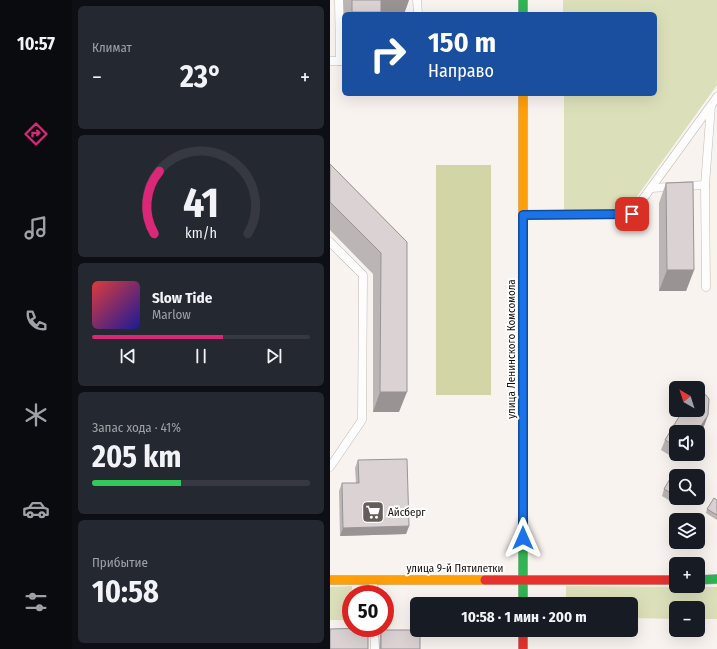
<!DOCTYPE html>
<html lang="ru">
<meta charset="utf-8">
<style>
:root{--surface:#171b24;--page:#242831;--text:#f1f3f6;--muted:#9ea1a6;--line:#363941;--accent:#db2777}
body{margin:0;font-family:"Fira Sans Condensed",sans-serif;background:var(--page);color:var(--text);height:100vh;display:flex;flex-direction:column;font-size:15px;white-space:nowrap}
*{box-sizing:border-box;margin:0}
p{font-size:13px;color:var(--muted)}
.icon{flex:none;width:22px;height:22px;fill:none;stroke:currentColor;stroke-width:2;stroke-linecap:round;stroke-linejoin:round}
.map{position:relative;flex:1;overflow:hidden}
.details{display:flex;flex-direction:column;gap:6px;padding:6px;background:#0d0f14;width:258px}
.details>*{flex:none}
.hud{position:absolute;left:12px;top:12px;width:315px;height:84px;border-radius:6px;box-shadow:0 4px 16px #0002;background:#1a4fa0;color:#fff;overflow:hidden}
.needle{width:26px;rotate:321deg}
.controls{position:absolute;left:339px;top:381px;display:grid;gap:8px}
.controls a{display:grid;place-items:center;width:36px;height:36px;border-radius:6px;background:var(--surface);box-shadow:0 4px 16px #0002;font-size:20px}
.speed{position:absolute;left:12px;top:585px;display:flex;gap:8px;font-size:20px;font-weight:700;text-align:center}
.speed>*{display:grid;place-content:center;width:52px;height:52px;border-radius:50%;background:var(--surface);box-shadow:0 4px 16px #0002;line-height:1}
.speed .limit{border:6px solid #d22;background:#fff;color:#111}
.pin{position:absolute;display:grid;place-items:center;width:34px;height:34px;color:#fff;margin:-17px;border-radius:8px;box-shadow:0 2px 6px #0006}
.me{position:absolute;width:44px;margin:-22px;rotate:0deg;stroke-linejoin:round;filter:drop-shadow(0 0 3px #0008)}
.turn{display:flex;align-items:center;gap:14px;height:84px;padding:0 20px;font-size:18px}
.turn .icon{width:52px;height:52px;stroke-width:2.5}
.turn b{display:block;font-size:28px;line-height:34px}
.big{font-size:30px;font-weight:700;line-height:1.1}
.details .card{flex:1;display:flex;flex-direction:column;justify-content:center;gap:6px;min-width:0;padding:0 14px;border-radius:6px;background:var(--page)}
.details .dial{align-items:center;gap:0}
.dial svg{height:104px;overflow:visible;fill:none;stroke:var(--line);stroke-width:7;stroke-linecap:round;text-anchor:middle}
.dial text{fill:var(--text);stroke:none}
.song{display:flex;align-items:center;gap:12px}
.cover{width:48px;height:48px;border-radius:6px;background:linear-gradient(135deg,hsl(0 70% 55%),hsl(240 70% 35%))}
.played{height:4px;border-radius:2px;background:linear-gradient(90deg,var(--accent) 60%,var(--line) 60%)}
.keys{display:flex;justify-content:space-around;direction:ltr}
.heat{display:flex;justify-content:space-between;align-items:center;font-size:22px;direction:ltr}
.charge{height:6px;border-radius:3px;background:linear-gradient(90deg,#34c759 41%,var(--line) 0)}
.trip{position:absolute;left:80px;top:597px;width:228px;height:40px;border-radius:6px;background:var(--surface);box-shadow:0 4px 16px #0002;font-weight:700;line-height:40px;text-align:center}
main{display:flex;flex:1;min-height:0}
.tab-bar{display:flex;flex-direction:column;width:72px;justify-content:space-around;align-items:center;background:#090b0e;color:var(--muted)}
.tab-bar .icon{width:28px;height:28px}
.tab-bar .active{color:var(--accent)}
.tab-bar b{font-size:18px;color:var(--text)}
.map>svg:first-child{display:block}
.green{fill:#dce0ba}
.forest{fill:#d2d6a6}
.lines{fill:none;stroke-linecap:round;stroke-linejoin:round}
.lane-casing{stroke:#c2bbb7;stroke-width:9}
.fast-casing{stroke:#c2bbb7;stroke-width:10}
.slow-casing{stroke:#c2bbb7;stroke-width:10}
.jam-casing{stroke:#c2bbb7;stroke-width:10}
.lane{stroke:#fefdfd;stroke-width:8}
.fast{stroke:#30b455;stroke-width:9}
.slow{stroke:#ff9f0a;stroke-width:9}
.jam{stroke:#e5322d;stroke-width:9}
.wall{fill:#bbb5b5}
.shaded-wall{fill:#999394}
.building{fill:#dad2d3;stroke:#999394}
.route-casing{stroke:#114b97;stroke-width:10}
.route{stroke:#1a73e8;stroke-width:7}
.labels{text-anchor:middle;stroke-width:4;stroke-linejoin:round;paint-order:stroke}
.street-label{font-size:11px;fill:#140c07;stroke:#fff}
.poi-label{font-size:11px;fill:#140c07;stroke:#fff;text-anchor:start}
</style>
<main>
<nav class="tab-bar">
<b>10:57</b>
<svg class="icon active" aria-label="directions" viewBox="0 0 24 24"><path d="M12 3l9 9-9 9-9-9zM9 14v-3h6M13 9l2 2-2 2"/></svg>
<svg class="icon" aria-label="music" viewBox="0 0 24 24"><path d="M9 18V5l10-2v13"/><circle cx="6" cy="18" r="3"/><circle cx="16" cy="16" r="3"/></svg>
<svg class="icon" aria-label="phone" viewBox="0 0 24 24"><path d="M5 4h4l2 5-3 2q2 4 5 5l2-3 5 2v4C11 20 4 13 5 4z"/></svg>
<svg class="icon" aria-label="climate" viewBox="0 0 24 24"><path d="M12 3v18M4 7l16 10M4 17L20 7"/></svg>
<svg class="icon" aria-label="car" viewBox="0 0 24 24"><path d="M5 17H2v-5l4-1 3-4h7l3 4 3 1v5h-3M9 17h6M6 11h13"/><circle cx="7" cy="17" r="2"/><circle cx="17" cy="17" r="2"/></svg>
<svg class="icon" aria-label="filters" viewBox="0 0 24 24"><path d="M4 7h16M4 17h16"/><circle cx="9" cy="7" r="2"/><circle cx="15" cy="17" r="2"/></svg>
</nav>
<section class="details">
<div class="card"><p>Климат</p>
<div class="heat"><a>−</a><b class="big">23°</b><a>+</a></div>
</div>
<div class="card dial"><svg viewBox="0 0 100 80">
<path d="M14 69A42 42 0 1 1 86 69"/>
<path d="M14 69A42 42 0 0 1 18 21" stroke="#db2777"/>
<text x="50" y="56" font-size="32" font-weight="700">41</text>
<text x="50" y="72" font-size="11">km/h</text>
</svg></div>
<div class="card">
<div class="song"><i class="cover"></i><div><b>Slow Tide</b><p>Marlow</p></div></div>
<div class="played"></div>
<div class="keys"><svg class="icon" aria-label="previous" viewBox="0 0 24 24"><path d="M18 5L8 12l10 7zM5 5v14"/></svg><svg class="icon" aria-label="pause" viewBox="0 0 24 24"><path d="M8 5v14M16 5v14"/></svg><svg class="icon" aria-label="next" viewBox="0 0 24 24"><path d="M6 5l10 7-10 7zM19 5v14"/></svg></div>
</div>
<div class="card"><p>Запас хода · 41%</p><b class="big">205 km</b><div class="charge"></div></div>
<div class="card"><p>Прибытие</p><b class="big">10:58</b></div>
</section>
<div class="map">
<svg width="387" height="649" viewBox="0 0 387 649">
<rect width="100%" height="100%" fill="#f8f3ef"/>
<g class="green">
<polygon points="233,0 387,0 387,85 298,209 234,211 234,94 325,94 325,14 233,14"/>
<polygon points="22,586 21,620 0,620 0,587"/>
<polygon points="236,586 387,587 387,619 368,619 368,608 346,608 346,619 301,618 301,604 236,604"/>
</g>
<rect class="forest" x="106" y="165" width="55" height="230"/>
<g class="lines">
<g class="lane-casing">
<g id="lane">
<polyline points="9,0 10,61"/>
<polyline points="87,0 88,14"/>
<polyline points="0,61 14,61"/>
<polyline points="321,188 375,185"/>
<polyline points="194,215 302,214 387,97"/>
<polyline points="0,242 33,275 32,420 0,467"/>
<polyline points="376,287 375,185 381,106"/>
<polyline points="43,581 43,594"/>
<polyline points="44,628 45,649"/>
</g>
</g>
<g class="fast-casing">
<g id="fast">
<polyline points="193,0 193,14"/>
<polyline points="193,370 193,604"/>
<polyline points="368,580 387,579"/>
</g>
</g>
<g class="slow-casing">
<g id="slow">
<polyline points="193,94 193,230"/>
<polyline points="0,580 155,580"/>
</g>
</g>
<g class="jam-casing">
<g id="jam">
<polyline points="193,230 193,370"/>
<polyline points="155,580 346,580"/>
<polyline points="193,630 193,649"/>
</g>
</g>
<use href="#lane" class="lane"/>
<use href="#fast" class="fast"/>
<use href="#slow" class="slow"/>
<use href="#jam" class="jam"/>
</g>
<g class="wall">
<polygon points="13,0 79,0 74,14 14,14 14,15"/>
<polygon points="0,164 77,242 69,412 43,412 43,274 0,230"/>
<polygon points="336,183 364,270 356,291 329,291 329,203"/>
<polygon points="369,392 374,393 379,399 378,415 374,426 368,436 368,432 346,432 346,454 353,454 349,461 331,450 335,440 353,410 368,410 368,393"/>
<polygon points="28,460 79,526 76,534 10,536 9,491 12,483 26,483 25,468"/>
<polygon points="346,476 346,498 351,498 347,505 332,496 334,489"/>
<polygon points="387,500 387,520 376,513 377,509"/>
<polygon points="51,630 90,649 49,649 50,633"/>
</g>
<g class="shaded-wall">
<polygon points="48,0 79,0 74,14 22,14 22,12"/>
<polygon points="337,270 364,270 356,291 329,291"/>
<polygon points="50,392 77,392 69,412 43,412"/>
<polygon points="378,415 374,426 368,436 368,433 369,429"/>
<polygon points="351,454 353,454 349,461"/>
<polygon points="349,498 351,498 347,505"/>
<polygon points="79,526 76,534 10,536 13,528"/>
</g>
<g class="building">
<rect x="22" y="0" width="29" height="12"/>
<polygon points="0,164 77,242 77,392 50,392 51,253 0,202"/>
<polygon points="363,182 364,270 337,270 336,183"/>
<polygon points="369,392 374,393 379,399 378,415 369,429 366,428 363,432 346,432 346,446 335,440 353,410 368,410 368,393"/>
<polygon points="77,459 79,526 13,528 12,483 29,483 28,460"/>
<polygon points="344,472 350,476 346,476 346,496 334,489"/>
<polygon points="384,498 387,500 387,515 377,509"/>
<polygon points="38,628 38,649 0,649 0,629"/>
<rect x="51" y="630" width="39" height="19"/>
</g>
<g class="lines">
<g class="route-casing">
<polyline id="route" points="193,538 193,215 302,214"/>
</g>
<use href="#route" class="route"/>
</g>
<defs>
<g id="supermarket-square" transform="scale(1.15)"><rect x="-9" y="-9" width="18" height="18" rx="4" fill="#645d58" stroke="#fff"/><path d="M-6-5.5h2.5l.6 2H6L4.5 2H-2.5L-4.4-4H-6ZM-1.5 3.2a1.3 1.3 0 1 0 .1 0ZM3 3.2a1.3 1.3 0 1 0 .1 0Z" fill="#fff"/></g>
</defs>
<g fill-rule="evenodd">
<use href="#supermarket-square" x="43" y="512"/>
</g>
<g class="labels">
<g class="street-label">
<text transform="translate(181 349) rotate(-90)" y="4">улица Ленинского Комсомола</text>
<text x="125" y="572">улица 9-й Пятилетки</text>
</g>
<g class="poi-label">
<text x="58" y="516">Айсберг</text>
</g>
</g>
</svg>
<div class="controls">
<a><svg class="needle" viewBox="-14 -14 28 28"><path d="M0-13l5 13h-10z" fill="#e53935"/><path d="M0 13l5-13h-10z" fill="#9ea1a6"/></svg></a>
<a><svg class="icon" aria-label="sound" viewBox="0 0 24 24"><path d="M4 9h4l5-4v14l-5-4H4zM17 9q2 3 0 6"/></svg></a>
<a><svg class="icon" aria-label="search" viewBox="0 0 24 24"><circle cx="10" cy="10" r="6"/><path d="M15 15l6 6"/></svg></a>
<a><svg class="icon" aria-label="layers" viewBox="0 0 24 24"><path d="M12 4l9 5-9 5-9-5zM3 14l9 5 9-5"/></svg></a>
<a>+</a>
<a>−</a>
</div>
<div class="speed"><div class="limit">50</div></div>
<div class="pin" style="left:302px;top:214px;background:#d93025"><svg class="icon" aria-label="arrive" viewBox="0 0 24 24"><path d="M6 21V4h12l-3 4 3 4H6"/></svg></div>
<svg class="me" style="left:193px;top:538px" viewBox="-20 -20 40 40"><path d="M0-17L14 15 0 8-14 15z" fill="#1a73e8" stroke="#fff" stroke-width="4"/></svg>
<div class="trip">10:58 · 1 мин · 200 m</div>
<div class="hud">
<div class="turn"><svg class="icon" aria-label="right" viewBox="0 0 24 24"><path d="M7 20v-9h11M14 6l5 5-5 5"/></svg><div><b>150 m</b>Направо</div></div>
</div>
</div>
</main>
